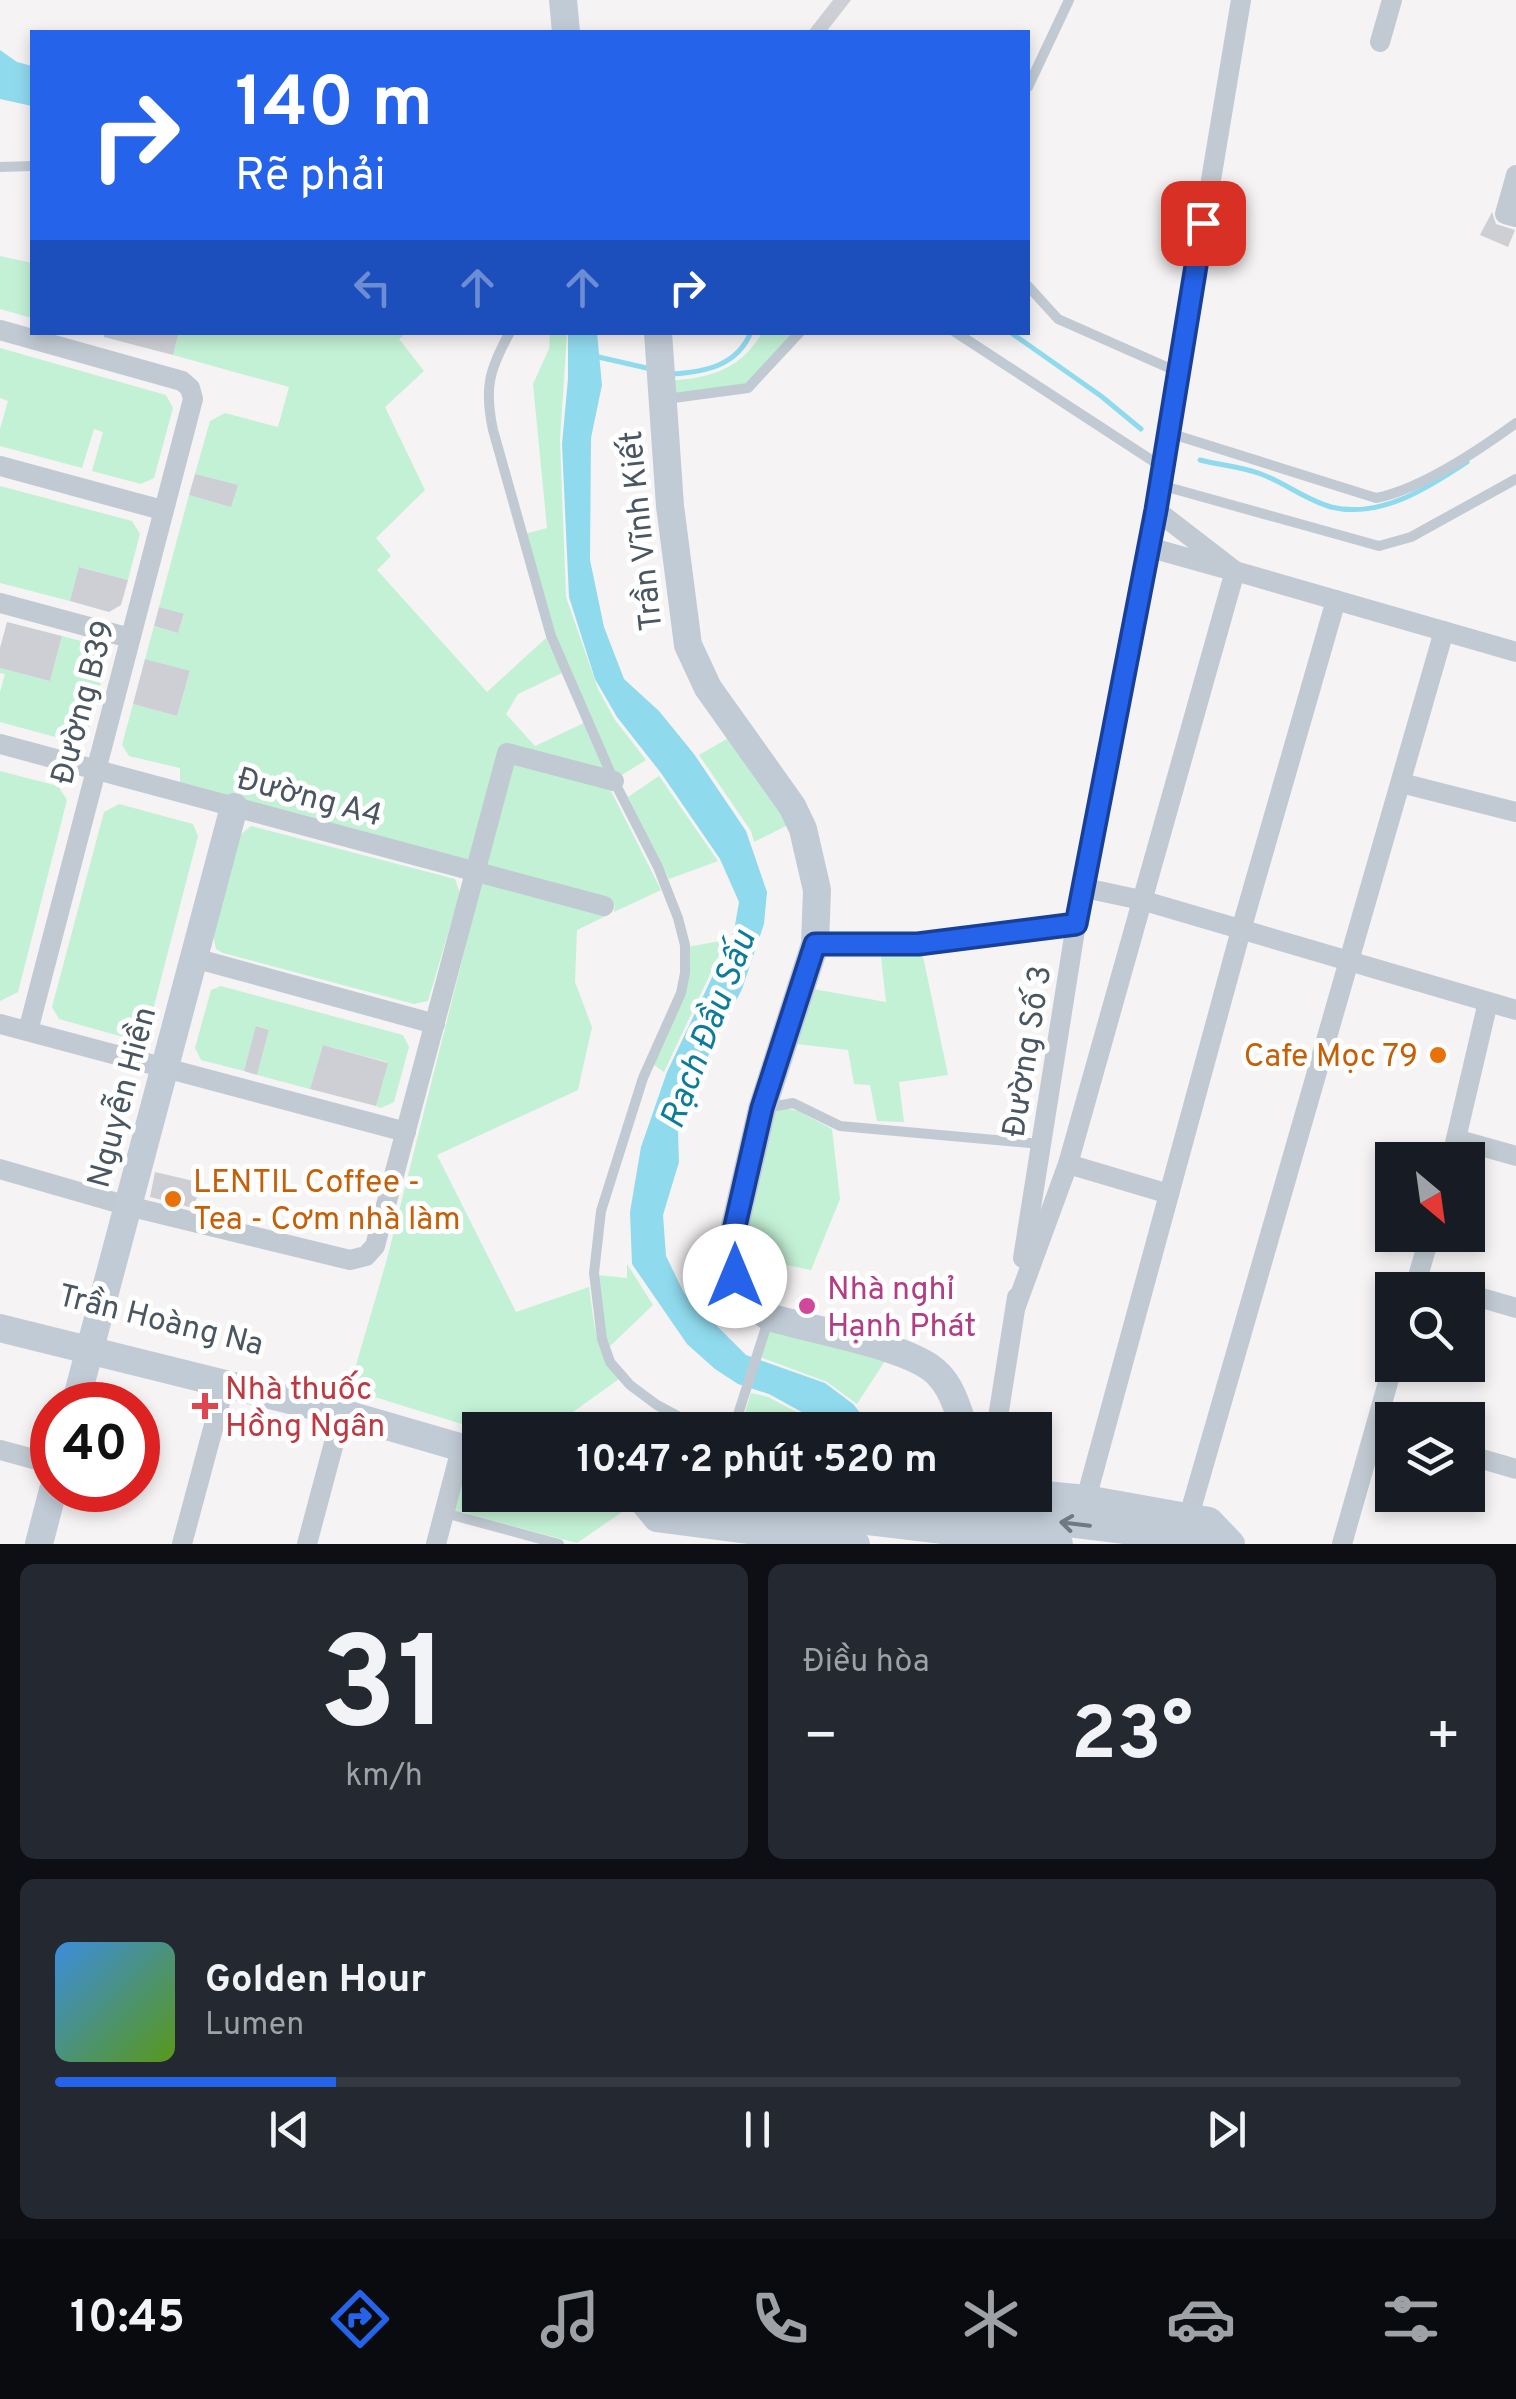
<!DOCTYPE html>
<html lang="vi">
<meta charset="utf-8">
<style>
:root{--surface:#171b24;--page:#242831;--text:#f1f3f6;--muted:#9ea1a6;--line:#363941;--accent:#2563eb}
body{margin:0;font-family:Overpass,sans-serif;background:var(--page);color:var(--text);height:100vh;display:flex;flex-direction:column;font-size:38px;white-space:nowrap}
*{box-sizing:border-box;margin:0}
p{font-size:32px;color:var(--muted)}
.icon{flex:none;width:55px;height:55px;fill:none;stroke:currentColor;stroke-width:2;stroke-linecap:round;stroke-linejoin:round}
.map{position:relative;height:1544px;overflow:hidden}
.sheet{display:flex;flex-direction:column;gap:20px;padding:20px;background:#0d0f14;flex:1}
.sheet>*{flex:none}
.banner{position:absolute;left:30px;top:30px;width:1000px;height:305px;border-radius:0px;box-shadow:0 5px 15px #0003;background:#2563eb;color:#fff;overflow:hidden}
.needle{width:65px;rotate:151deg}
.tools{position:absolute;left:1375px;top:1142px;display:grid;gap:20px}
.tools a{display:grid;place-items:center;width:110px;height:110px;border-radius:0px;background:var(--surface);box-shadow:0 5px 15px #0003;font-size:50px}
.speed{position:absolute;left:30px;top:1382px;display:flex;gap:20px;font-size:50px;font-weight:700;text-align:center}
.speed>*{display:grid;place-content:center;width:130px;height:130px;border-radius:50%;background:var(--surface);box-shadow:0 5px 15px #0003;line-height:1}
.speed .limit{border:15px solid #d22;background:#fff;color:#111}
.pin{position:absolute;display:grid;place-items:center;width:85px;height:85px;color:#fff;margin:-42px;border-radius:20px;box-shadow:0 5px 15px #0006}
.me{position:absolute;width:110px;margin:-55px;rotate:0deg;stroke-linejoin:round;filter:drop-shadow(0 0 8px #0008)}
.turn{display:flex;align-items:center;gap:35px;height:210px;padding:0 40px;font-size:45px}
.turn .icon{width:130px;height:130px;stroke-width:2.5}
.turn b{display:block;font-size:70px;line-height:85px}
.lanes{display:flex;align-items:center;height:95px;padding:0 40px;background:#0003;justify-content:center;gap:50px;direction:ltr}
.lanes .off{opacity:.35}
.big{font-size:75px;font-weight:700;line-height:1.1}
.sheet .card{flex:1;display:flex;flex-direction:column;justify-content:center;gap:15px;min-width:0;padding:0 35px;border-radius:15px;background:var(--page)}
.sheet .dial{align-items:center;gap:0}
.dial b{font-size:130px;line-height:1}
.song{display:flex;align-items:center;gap:30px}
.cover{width:120px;height:120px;border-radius:15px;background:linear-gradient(135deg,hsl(210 70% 55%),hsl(90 70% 35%))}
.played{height:10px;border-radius:5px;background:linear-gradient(90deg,var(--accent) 20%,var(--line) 20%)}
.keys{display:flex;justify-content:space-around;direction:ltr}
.heat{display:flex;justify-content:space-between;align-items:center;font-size:55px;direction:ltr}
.sheet .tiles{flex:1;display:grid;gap:20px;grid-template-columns:1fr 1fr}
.card:last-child{grid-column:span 2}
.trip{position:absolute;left:462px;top:1412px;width:590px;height:100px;border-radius:0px;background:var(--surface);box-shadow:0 5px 15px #0003;font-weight:700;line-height:100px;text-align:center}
.menu{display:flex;height:160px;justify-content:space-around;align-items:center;background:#090b0e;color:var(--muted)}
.menu .icon{width:70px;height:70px}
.menu .selected{color:var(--accent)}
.menu b{font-size:45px;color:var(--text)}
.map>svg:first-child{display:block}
.green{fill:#c3f1d5}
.water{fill:#90daee}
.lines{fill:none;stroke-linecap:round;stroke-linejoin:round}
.stream{stroke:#90daee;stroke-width:5}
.building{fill:#cdcfd5}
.lane{stroke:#c1cad2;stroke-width:10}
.street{stroke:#c1cad2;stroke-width:20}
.secondary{stroke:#c1cbd6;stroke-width:28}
.secondary-bridge{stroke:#c1cbd6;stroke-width:28}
.oneway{stroke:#6e7984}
.route-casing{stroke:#184099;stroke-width:25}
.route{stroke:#2563eb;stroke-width:18}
.food-dot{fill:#e8710a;stroke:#fff;stroke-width:4}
.hotel-dot{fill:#d1479c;stroke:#fff;stroke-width:4}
.health-dot{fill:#e0444e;stroke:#fff;stroke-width:4}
.labels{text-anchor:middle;stroke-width:10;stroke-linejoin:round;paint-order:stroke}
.street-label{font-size:32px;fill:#4a5661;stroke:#fff}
.food-label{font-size:32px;fill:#c56008;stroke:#fff;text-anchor:end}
.hotel-label{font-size:32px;fill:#b23c85;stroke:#fff;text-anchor:start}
.health-label{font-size:32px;fill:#be3a42;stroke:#fff;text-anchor:start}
.water-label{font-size:35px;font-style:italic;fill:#0c7c9b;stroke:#fff}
</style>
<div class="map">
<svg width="1516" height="1544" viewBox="0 0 1516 1544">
<rect width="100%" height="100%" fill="#f5f3f3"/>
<g class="green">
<polygon points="0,256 32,263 32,318 0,309"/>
<polygon points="179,333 406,333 399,339 424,371 385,407 425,490 376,538 391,556 377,570 487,692 546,638 562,673 518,694 506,714 535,746 584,723 605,771 503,745 470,860 180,782 180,768 129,756 122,745 133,704 177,716 190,672 145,659 154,626 178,633 184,615 159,607 189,495 231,506 195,474 210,421 225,413 278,427 289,387 173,355"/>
<polygon points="550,333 567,333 560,440 566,597 598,689 615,720 646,760 617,778 555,636 525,534 547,528 533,384 549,349"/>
<path d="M762,333H796L747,384L667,395L668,381C710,378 740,370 762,333Z"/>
<polygon points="0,348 166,395 173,408 154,478 141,484 92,471 103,432 94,429 82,468 0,446 0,429 8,401 0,398"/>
<polygon points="0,486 132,521 140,534 128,580 80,567 70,601 0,583"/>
<polygon points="62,636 96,645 106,663 88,731 70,741 0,722 0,692 5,674 0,673 0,668 50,681"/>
<polygon points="732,736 792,823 754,842 751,831 699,755"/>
<polygon points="512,762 610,789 661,890 614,912 615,905 486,867"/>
<polygon points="0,771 58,786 67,800 18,992 0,1001"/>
<polygon points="659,776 718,861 669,879 628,797"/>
<polygon points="119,804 193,824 198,836 147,1033 134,1040 59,1019 52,1007 104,812"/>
<polygon points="251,826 455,879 460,893 428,1001 414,1004 223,953 216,949 213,935 240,835"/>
<path d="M482,881L608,915L577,930L575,982L592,1027L578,1090L437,1155L516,1312L589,1287C594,1321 595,1353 619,1379L566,1417L575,1430H481L349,1389L387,1259Z"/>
<polygon points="726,940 664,1072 653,1064 684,992 687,947"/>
<polygon points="921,947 948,1075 899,1082 904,1122 877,1121 870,1085 854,1084 848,1050 797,1044 813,989 886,1002 880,948"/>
<polygon points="221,986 403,1035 409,1047 394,1102 381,1108 376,1106 387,1062 323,1045 310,1089 257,1075 269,1030 257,1026 244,1071 201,1060 195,1048 211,990"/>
<polygon points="784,1108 798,1111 832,1129 840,1199 811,1270 741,1256 768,1111"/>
<polygon points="627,1264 653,1305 608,1348 597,1275 627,1278"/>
<polygon points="770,1329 887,1358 857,1404 827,1382 760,1357"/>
<polygon points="751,1393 768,1397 831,1430 740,1429"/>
<polygon points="465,1458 480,1463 480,1495 582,1495 625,1510 577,1543 453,1510"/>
</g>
<g class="water">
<polygon points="0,50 17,62 32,66 32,106 0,99"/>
<polygon points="568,333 597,333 602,385 591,438 590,560 604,627 624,679 659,711 694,754 746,831 767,892 764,924 742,989 695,1082 678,1132 679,1162 663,1215 666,1256 684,1293 746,1355 825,1383 853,1404 874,1430 843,1430 809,1416 769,1394 738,1384 715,1369 687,1344 632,1264 630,1212 641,1147 667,1072 734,931 739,902 720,859 661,773 617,717 595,679 569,597 562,444 568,379"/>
</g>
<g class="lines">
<g class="stream">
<polyline points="1010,332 1101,396 1141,429"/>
<polyline points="594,356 651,369"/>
<path d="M672,374C705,372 737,366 751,332"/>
<path d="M1200,460C1220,465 1242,467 1261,474C1285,483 1306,500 1331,507C1380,519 1428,488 1467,462"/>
</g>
</g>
<g class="building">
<polygon points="833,0 851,0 826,32 808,32"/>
<polygon points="1492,212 1496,224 1515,230 1508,247 1480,235"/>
<polygon points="104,332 179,332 173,355 104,337"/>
<polygon points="195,474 238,485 231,507 189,495"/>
<polygon points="79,567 128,580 121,605 109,612 70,601"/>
<polygon points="159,607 184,614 178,633 154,626"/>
<polygon points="7,622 62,636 50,681 0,668 0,648"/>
<polygon points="145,659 190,671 177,716 133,704"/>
<polygon points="256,1026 269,1030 257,1075 244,1071"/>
<polygon points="323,1045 388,1063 376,1106 310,1089"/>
<polygon points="155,1172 202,1183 193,1208 150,1197"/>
</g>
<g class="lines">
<g class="lane">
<polyline points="1028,87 1069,0"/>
<polyline points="0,167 32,166"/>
<polyline points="1028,286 1058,319 1178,372"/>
<path d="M510,332C489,370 484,388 493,430L551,636L614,781L658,867L678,918L685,945V973L681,993L643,1078L601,1211L594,1273L602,1339L610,1362L630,1385L657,1405L689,1422L727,1430"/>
<polyline points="955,332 1162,467"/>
<polyline points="666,399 748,388 800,332"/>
<path d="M1169,433L1376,498C1421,489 1479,450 1516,423"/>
<polyline points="1160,485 1379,546 1411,537 1516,479"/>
<polyline points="819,944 918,944 1075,924"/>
<polyline points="765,1108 793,1103 840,1126 1040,1144"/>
<polyline points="733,1430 768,1321"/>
<polyline points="445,1513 559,1544"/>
</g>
<g class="street">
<polyline points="1380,42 1392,0"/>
<polyline points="1516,175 1505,214 1516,217"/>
<polyline points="0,330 182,381 190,388 193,399 28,1031"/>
<polyline points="0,466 162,510"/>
<polyline points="1156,510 1235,571"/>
<polyline points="1148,547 1223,568"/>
<polyline points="0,603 130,638"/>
<polyline points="0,744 604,906"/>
<polyline points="1401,783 1516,812"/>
<polyline points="1085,888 1156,510 1241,0"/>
<polyline points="194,958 435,1024"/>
<polyline points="0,1024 406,1132"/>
<polyline points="1456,1139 1516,1156"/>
<polyline points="1451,1160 1488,1002"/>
<polyline points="1068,1164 1169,1194"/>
<polyline points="0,1169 128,1206 350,1260 366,1256 375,1246 507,753 614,781"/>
<polyline points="1023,1258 1076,924 1085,888 1141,900 1516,1010"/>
<polyline points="1418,1279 1455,1290"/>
<polyline points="1414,1290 1430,1235"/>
<polyline points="1468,1294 1516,1308"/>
<polyline points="1016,1306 1068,1164 1235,571 1516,652"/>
<polyline points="996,1430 1017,1297"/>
<polyline points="0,1450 52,1464"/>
<polyline points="1468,1455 1516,1469"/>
<polyline points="1086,1499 1241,930 1336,600"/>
<polyline points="1189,1516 1444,631"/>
<polyline points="182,1544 225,1384"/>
<polyline points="307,1544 342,1413"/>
<polyline points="436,1544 461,1449"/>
<polyline points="1342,1544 1393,1365"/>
</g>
<g class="secondary">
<polyline points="563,0 566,32"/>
<path d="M658,332L670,506L688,645L708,688L792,806L803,829L817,890L815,944L762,1109L732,1239L735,1276L753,1305L769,1317C810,1330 912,1346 938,1374C953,1389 958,1411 965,1430"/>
<polyline points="0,1328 342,1413 480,1453"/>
<polyline points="75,1405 234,807"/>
<polyline points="1035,1494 1086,1499 1209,1521 1231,1544"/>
<polyline points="638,1495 657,1518 856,1544"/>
<polyline points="668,1495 709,1502"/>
<polyline points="39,1544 53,1490"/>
</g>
<g class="secondary-bridge">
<polyline points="838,1495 1206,1540"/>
<polyline points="709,1502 1059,1544"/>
</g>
</g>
<defs><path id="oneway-shaft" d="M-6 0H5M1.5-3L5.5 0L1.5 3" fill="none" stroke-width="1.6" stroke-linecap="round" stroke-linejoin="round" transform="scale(2.5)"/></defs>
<use class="oneway" href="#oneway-shaft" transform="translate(1075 1524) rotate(-173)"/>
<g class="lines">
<g class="route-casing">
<polyline id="route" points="735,1276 732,1239 762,1108 815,944 918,944 1076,924 1156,510 1203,223"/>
</g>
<use href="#route" class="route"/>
</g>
<g class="food-dot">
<circle cx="1438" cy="1055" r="10"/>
<circle cx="173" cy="1199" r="10"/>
</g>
<circle class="hotel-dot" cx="807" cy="1306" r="10"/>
<path class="health-dot" d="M200 1391h10v10h10v10h-10v10h-10v-10h-10v-10h10z"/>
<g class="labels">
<g class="street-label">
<text transform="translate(640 531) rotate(-96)" y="11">Trần Vĩnh Kiết</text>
<text transform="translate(82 702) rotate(-75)" y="11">Đường B39</text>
<text transform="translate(310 796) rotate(15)" y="11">Đường A4</text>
<text transform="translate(1026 1051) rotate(-81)" y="11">Đường Số 3</text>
<text transform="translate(121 1097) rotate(-75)" y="11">Nguyễn Hiền</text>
<text transform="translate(161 1319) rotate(14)" y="11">Trần Hoàng Na</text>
</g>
<g class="food-label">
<text x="1418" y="1066">Cafe Mọc 79</text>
<text x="193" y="1192" text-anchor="start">LENTIL Coffee -<tspan x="193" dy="37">Tea - Cơm nhà làm</tspan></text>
</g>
<g class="hotel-label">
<text x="827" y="1299">Nhà nghỉ<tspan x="827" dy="37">Hạnh Phát</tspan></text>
</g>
<g class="health-label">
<text x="225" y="1399">Nhà thuốc<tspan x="225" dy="37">Hồng Ngân</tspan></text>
</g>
<g class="water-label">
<text transform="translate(707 1029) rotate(-69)" y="12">Rạch Đầu Sấu</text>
</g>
</g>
</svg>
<div class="tools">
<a><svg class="needle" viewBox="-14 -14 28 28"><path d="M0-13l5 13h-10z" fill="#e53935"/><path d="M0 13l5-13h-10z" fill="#9ea1a6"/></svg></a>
<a><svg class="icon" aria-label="search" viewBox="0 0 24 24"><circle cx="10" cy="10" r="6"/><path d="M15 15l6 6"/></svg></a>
<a><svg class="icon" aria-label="layers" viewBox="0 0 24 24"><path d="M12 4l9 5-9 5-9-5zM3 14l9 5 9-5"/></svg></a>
</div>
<div class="speed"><div class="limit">40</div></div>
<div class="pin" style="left:1203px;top:223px;background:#d93025"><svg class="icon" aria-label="arrive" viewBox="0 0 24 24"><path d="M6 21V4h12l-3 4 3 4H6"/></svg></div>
<svg class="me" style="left:735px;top:1276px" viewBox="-20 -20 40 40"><circle r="19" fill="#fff"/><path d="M0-13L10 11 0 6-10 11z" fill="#2563eb"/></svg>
<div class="trip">10:47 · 2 phút · 520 m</div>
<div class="banner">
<div class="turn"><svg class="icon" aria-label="right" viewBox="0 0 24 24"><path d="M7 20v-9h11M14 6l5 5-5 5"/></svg><div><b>140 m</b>Rẽ phải</div></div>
<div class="lanes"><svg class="icon off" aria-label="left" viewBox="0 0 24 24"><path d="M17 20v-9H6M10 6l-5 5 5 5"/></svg><svg class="icon off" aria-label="ahead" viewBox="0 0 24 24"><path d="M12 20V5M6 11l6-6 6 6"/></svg><svg class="icon off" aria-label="ahead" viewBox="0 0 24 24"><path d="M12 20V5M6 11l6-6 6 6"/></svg><svg class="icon" aria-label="right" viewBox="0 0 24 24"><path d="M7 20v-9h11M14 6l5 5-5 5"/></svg></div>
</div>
</div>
<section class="sheet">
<div class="tiles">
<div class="card dial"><b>31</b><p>km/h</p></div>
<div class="card"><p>Điều hòa</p>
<div class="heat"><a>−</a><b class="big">23°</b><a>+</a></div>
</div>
<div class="card">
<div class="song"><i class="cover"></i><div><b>Golden Hour</b><p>Lumen</p></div></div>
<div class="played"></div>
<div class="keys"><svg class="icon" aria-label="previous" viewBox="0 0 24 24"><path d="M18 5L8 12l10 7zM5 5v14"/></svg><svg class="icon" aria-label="pause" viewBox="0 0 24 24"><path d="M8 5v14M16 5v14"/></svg><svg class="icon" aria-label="next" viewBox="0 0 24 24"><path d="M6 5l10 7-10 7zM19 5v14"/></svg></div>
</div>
</div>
</section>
<nav class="menu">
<b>10:45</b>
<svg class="icon selected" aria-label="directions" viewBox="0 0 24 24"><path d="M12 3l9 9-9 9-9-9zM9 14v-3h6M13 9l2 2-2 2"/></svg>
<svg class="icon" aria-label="music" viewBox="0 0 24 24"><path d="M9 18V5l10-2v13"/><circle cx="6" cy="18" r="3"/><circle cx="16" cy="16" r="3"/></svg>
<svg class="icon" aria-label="phone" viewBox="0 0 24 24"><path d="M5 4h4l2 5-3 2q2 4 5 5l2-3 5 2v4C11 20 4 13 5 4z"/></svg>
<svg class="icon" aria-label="climate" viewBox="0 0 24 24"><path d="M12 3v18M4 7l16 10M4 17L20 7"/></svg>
<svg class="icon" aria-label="car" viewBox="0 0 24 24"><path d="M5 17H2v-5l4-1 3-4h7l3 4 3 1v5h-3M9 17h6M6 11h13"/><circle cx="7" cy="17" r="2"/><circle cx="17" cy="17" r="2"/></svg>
<svg class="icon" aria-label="filters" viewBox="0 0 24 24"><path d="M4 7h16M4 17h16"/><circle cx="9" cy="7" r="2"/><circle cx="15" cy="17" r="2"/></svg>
</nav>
